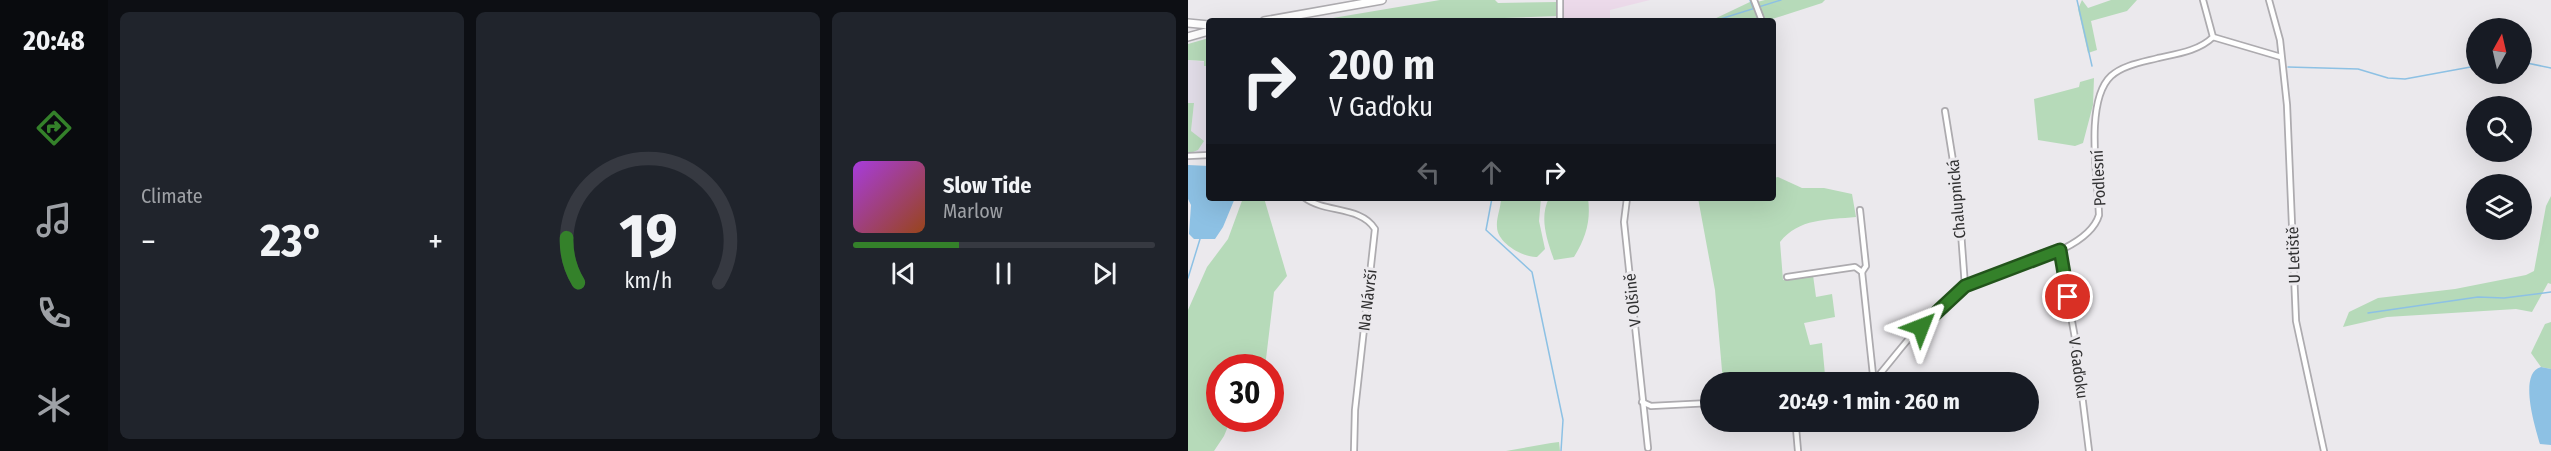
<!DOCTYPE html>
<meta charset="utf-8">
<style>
:root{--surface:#171b24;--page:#20242c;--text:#f1f3f6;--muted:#9ea1a6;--line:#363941;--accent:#34812a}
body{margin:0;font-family:"Fira Sans Condensed",sans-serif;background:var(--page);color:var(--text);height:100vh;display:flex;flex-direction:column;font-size:22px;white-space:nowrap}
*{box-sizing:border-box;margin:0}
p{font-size:20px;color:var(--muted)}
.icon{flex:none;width:33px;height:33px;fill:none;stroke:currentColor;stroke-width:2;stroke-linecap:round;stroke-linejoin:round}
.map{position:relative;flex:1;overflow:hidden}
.sheet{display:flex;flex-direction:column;gap:12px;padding:12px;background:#0d0f14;width:1080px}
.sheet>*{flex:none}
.hud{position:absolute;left:18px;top:18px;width:570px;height:183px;border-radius:6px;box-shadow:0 6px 24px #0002;background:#171b24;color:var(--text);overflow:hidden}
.needle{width:39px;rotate:8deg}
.buttons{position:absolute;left:1278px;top:18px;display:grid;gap:12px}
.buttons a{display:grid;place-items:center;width:66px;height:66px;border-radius:50%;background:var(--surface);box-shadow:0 6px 24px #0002;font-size:30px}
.speed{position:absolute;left:18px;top:354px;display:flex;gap:12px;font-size:30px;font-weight:700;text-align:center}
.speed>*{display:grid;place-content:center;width:78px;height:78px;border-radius:50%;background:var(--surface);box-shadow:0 6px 24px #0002;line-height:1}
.speed .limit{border:9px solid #d22;background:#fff;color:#111}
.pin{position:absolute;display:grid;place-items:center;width:51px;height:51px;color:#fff;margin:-26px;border:3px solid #fff;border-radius:50%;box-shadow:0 2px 6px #0007}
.me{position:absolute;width:66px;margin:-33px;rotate:45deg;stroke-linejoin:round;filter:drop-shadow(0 0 4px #0008)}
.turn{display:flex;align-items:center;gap:21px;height:126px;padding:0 24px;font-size:27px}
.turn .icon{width:78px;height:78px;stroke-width:2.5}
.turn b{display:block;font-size:42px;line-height:51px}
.lanes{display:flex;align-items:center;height:57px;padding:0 24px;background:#0003;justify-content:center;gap:30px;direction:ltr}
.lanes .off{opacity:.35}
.big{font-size:45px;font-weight:700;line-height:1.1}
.sheet .widget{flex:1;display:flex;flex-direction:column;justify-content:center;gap:9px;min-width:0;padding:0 21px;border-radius:9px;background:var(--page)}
.sheet .dial{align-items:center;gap:0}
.dial svg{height:156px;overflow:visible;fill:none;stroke:var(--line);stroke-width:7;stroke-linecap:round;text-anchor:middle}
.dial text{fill:var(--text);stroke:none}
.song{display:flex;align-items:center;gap:18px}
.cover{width:72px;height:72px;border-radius:9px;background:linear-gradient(135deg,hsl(280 70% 55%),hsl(20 70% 35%))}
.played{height:6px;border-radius:3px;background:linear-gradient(90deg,var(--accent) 35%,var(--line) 35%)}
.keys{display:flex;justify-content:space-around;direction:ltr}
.heat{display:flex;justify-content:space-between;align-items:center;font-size:33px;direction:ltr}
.sheet .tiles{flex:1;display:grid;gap:12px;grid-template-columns:repeat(3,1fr)}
.trip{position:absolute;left:512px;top:372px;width:339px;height:60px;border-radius:30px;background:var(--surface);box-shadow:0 6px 24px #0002;font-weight:700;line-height:60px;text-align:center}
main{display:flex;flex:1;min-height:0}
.tab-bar{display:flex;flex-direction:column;width:108px;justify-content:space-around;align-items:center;background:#090b0e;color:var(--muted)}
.tab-bar .icon{width:42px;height:42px}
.tab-bar .current{color:var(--accent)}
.tab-bar b{font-size:27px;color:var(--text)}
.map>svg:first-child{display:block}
.built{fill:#e2dde8}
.industrial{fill:#ecdaea}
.green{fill:#b6dab9}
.water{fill:#8dc1e4}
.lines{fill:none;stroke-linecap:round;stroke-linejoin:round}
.stream{stroke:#8dc1e4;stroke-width:1.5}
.minor-casing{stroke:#adabaf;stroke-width:8}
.primary-casing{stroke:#adabaf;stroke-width:10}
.minor{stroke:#fff;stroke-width:4.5}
.primary{stroke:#fff;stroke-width:7}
.route-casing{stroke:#22541b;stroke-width:15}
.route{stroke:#34812a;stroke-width:10}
.labels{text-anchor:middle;stroke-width:6;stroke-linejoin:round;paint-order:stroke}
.street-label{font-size:16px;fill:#313132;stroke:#ebe9ed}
</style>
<main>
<nav class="tab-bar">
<b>20:48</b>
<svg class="icon current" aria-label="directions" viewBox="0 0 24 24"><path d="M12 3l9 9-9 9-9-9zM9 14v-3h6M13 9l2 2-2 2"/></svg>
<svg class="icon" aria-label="music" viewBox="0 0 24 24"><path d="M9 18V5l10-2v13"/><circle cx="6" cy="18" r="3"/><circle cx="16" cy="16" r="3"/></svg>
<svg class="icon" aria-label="phone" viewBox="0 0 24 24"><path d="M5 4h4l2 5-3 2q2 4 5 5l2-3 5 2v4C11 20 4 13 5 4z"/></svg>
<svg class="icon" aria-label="climate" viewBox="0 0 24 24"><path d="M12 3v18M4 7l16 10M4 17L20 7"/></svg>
</nav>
<section class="sheet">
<div class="tiles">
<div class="widget"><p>Climate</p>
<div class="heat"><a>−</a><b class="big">23°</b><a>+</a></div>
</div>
<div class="widget dial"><svg viewBox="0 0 100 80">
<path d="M14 69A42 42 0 1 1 86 69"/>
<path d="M14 69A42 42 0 0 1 8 46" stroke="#34812a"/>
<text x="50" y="56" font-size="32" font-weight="700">19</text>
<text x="50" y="72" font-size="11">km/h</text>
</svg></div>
<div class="widget">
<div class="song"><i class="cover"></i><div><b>Slow Tide</b><p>Marlow</p></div></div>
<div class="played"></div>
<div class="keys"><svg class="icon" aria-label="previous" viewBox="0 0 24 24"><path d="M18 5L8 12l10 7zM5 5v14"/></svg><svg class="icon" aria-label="pause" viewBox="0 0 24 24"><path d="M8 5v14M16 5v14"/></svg><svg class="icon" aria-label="next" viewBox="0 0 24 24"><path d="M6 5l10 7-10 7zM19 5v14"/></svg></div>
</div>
</div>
</section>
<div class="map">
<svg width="1363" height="451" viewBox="0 0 1363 451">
<rect width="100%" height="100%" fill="#ebe9ed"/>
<polygon class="built" points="0,60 17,62 21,66 21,153 4,154 3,131 6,103 0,103"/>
<polygon class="industrial" points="374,0 462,0 422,10 422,18 397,21 378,20 374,14"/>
<g class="green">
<polygon points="252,0 307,0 310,3 370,2 370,16 316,18 310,21 127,21"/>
<polygon points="577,0 637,0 634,3 578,21 569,2"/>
<polygon points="894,0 900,8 923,0 949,0 939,11 903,21 909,50 900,53 890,9"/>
<polygon points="564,1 571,19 565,21 522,21"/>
<polygon points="21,38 21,66 16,66 16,61 0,60 0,44"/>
<polygon points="906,78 905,105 895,143 887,146 850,140 846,99 891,87 892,82"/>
<polygon points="0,103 6,103 3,131 16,141 10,150 0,154"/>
<path d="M590,177L614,188H636L664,194L668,217C639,220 611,218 592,242L595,280L625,275L628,297L644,294L647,317L616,323L622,345L634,343L637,375L634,376V382H535L527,290L510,198H585V178Z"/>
<polygon points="1363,196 1363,284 1360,283 1344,312 1328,309 1199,317 1155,327 1161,312 1190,298 1267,289 1338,275 1346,271 1358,206"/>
<polygon points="55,198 76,198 99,276 86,292 77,367 32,368 32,418 43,419 36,436 26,451 0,451 0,310 19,267 40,239"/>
<path d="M313,198H353L351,221L357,249L349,257C336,258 309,243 309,227C308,218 313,208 313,198Z"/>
<path d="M361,198H400C403,221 398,237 386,257L366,260C359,240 351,218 361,198Z"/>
<polygon points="1363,322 1363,369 1353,367 1343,353 1357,324"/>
<polygon points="371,442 372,451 318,451 363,443"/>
</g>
<g class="water">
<polygon points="0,165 21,166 21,198 47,198 35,227 27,239 6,239 1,234 3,205 0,199"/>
<path d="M1353,367L1363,369V445L1352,444C1347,427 1330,373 1353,367Z"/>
</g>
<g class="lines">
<g class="stream">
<polyline points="562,0 565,8"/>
<polyline points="889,0 904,66"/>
<polyline points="526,21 593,0"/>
<polyline points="1334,62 1363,68"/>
<polyline points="1100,67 1170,69 1200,78 1217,79 1288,66"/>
<polyline points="304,198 298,230 344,272 375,420 373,451"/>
<polyline points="0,278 12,239"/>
<polyline points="1180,313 1290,297 1316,298 1363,292"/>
</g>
<g class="minor-casing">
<g id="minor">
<polyline points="372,0 372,21"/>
<polyline points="566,0 574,21"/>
<polyline points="1081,0 1092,40 1099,105 1108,321 1136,451"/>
<polyline points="1025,37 1093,57"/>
<polyline points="757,111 770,192 777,286"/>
<polyline points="0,156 21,155"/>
<path d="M117,198C137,213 173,206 187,229L167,410L166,451"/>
<polyline points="439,198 436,222 460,448"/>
<polyline points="672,210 678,266 674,272"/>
<polyline points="871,250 887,338 901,451"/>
<polyline points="599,277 667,267 674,272 685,375 688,380"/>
<path d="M685,382C715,348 746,299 790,280C823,266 900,252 911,215C910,181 896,101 923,76C935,65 955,62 970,58C988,54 1011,51 1025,37L1015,0"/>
<polyline points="454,402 463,406 522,403"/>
<polyline points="610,451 608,428 611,422"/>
</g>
</g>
<g class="primary-casing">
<g id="primary">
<polyline points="76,21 194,0"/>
<polyline points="0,23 21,25"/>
<polyline points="0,37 21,31"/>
</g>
</g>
<use href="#minor" class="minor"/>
<use href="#primary" class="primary"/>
</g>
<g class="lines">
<g class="route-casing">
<polyline id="route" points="733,327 777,286 872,250 880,297"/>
</g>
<use href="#route" class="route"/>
</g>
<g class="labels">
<g class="street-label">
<text transform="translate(910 178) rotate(-93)" y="6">Podlesní</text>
<text transform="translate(768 199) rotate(-95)" y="6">Chalupnická</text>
<text transform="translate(1105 255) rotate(-92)" y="6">U Letiště</text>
<text transform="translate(179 300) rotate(-83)" y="6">Na Návrší</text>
<text transform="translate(444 300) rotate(-96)" y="6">V Olšině</text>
<text transform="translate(891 368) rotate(82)" y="6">V Gaďoku</text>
</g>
</g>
</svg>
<div class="buttons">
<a><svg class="needle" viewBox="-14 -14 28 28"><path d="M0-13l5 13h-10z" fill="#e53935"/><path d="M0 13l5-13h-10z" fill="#9ea1a6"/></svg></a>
<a><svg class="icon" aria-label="search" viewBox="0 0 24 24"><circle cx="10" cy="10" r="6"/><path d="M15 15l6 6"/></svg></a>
<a><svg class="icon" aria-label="layers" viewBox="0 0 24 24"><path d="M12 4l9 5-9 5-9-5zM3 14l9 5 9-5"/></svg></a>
</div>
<div class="speed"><div class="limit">30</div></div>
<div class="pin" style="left:880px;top:297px;background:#d93025"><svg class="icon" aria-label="arrive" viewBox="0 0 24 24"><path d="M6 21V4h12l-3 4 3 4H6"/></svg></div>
<svg class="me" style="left:733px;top:327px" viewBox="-20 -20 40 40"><path d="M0-17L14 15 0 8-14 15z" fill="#34812a" stroke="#fff" stroke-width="4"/></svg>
<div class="trip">20:49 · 1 min · 260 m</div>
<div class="hud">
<div class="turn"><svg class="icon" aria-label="right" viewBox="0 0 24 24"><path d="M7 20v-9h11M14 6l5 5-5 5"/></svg><div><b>200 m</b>V Gaďoku</div></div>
<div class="lanes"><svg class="icon off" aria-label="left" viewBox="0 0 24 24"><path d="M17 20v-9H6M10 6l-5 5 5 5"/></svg><svg class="icon off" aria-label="ahead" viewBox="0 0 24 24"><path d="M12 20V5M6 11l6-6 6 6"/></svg><svg class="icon" aria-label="right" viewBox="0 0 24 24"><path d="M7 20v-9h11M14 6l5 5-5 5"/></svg></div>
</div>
</div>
</main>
